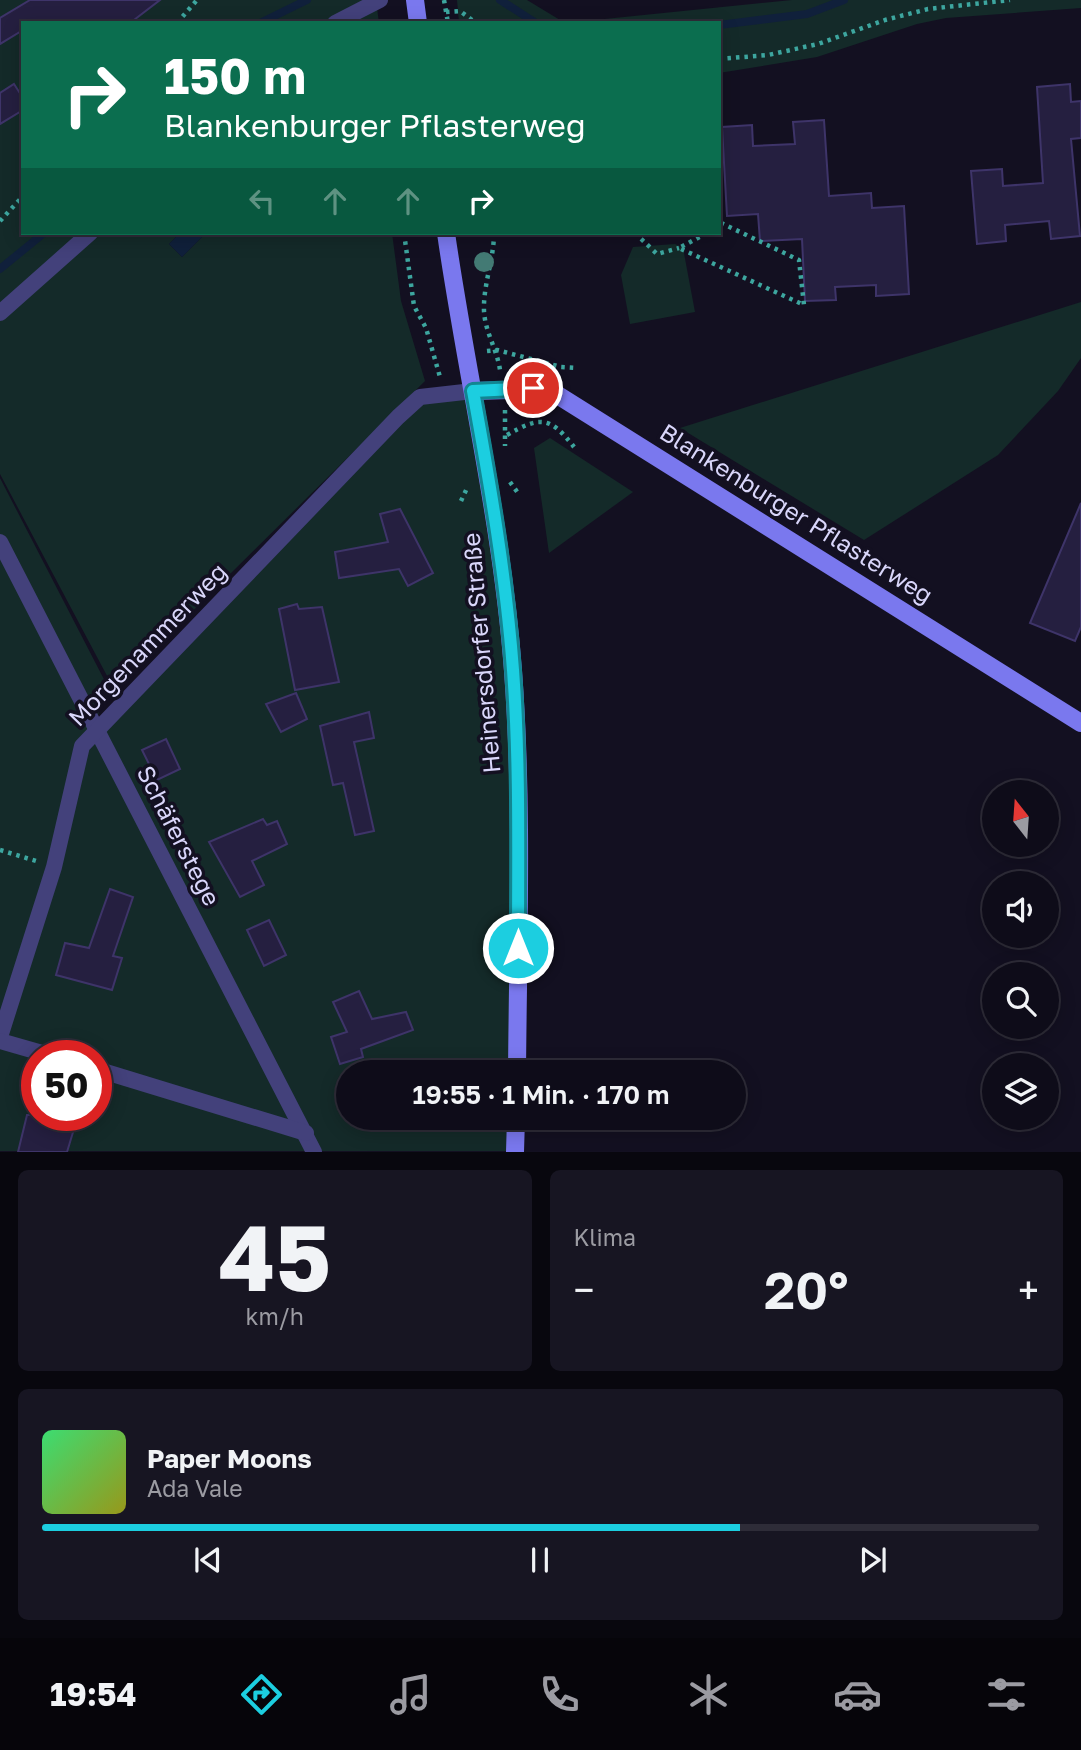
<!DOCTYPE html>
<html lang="de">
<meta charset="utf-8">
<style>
:root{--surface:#0e0c19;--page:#171522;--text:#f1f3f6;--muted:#9b9ba2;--line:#2e2c38;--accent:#1ccee0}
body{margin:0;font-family:"Golos Text",sans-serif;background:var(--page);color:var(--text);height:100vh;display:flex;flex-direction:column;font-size:26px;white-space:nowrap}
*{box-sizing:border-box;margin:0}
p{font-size:23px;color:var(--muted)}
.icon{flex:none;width:38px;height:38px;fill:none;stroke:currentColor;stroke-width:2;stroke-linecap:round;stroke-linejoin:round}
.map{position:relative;height:1152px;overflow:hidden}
.details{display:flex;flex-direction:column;gap:18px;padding:18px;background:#08070e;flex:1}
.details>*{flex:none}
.banner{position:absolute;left:21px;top:21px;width:700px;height:214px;border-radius:0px;box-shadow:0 4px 18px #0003,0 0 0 2px var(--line);background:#0b6e4f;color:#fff;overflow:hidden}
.needle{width:46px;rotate:343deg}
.tools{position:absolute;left:982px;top:780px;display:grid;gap:14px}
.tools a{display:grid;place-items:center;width:77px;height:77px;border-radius:50%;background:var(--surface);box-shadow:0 4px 18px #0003,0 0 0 2px var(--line);font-size:35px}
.speed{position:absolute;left:21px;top:1040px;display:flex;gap:14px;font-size:35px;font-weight:700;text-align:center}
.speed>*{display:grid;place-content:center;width:91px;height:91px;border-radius:50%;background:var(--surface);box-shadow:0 4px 18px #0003,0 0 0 2px var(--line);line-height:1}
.speed .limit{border:10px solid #d22;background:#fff;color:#111}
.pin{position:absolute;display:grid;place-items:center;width:60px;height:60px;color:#fff;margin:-30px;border:4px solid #fff;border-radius:50%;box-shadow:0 2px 7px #0007}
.me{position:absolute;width:77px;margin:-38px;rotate:0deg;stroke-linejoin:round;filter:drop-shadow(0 0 5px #0008)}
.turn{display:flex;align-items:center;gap:24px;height:147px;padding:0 28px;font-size:32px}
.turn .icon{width:91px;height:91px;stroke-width:2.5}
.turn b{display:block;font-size:49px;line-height:60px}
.lanes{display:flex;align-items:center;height:66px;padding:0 28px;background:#0003;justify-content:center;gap:35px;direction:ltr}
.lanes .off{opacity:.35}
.big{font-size:52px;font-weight:600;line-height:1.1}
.details .widget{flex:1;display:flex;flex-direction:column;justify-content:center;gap:10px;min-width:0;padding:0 24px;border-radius:10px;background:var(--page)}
.details .dial{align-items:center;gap:0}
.dial b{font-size:91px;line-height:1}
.song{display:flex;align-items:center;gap:21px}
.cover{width:84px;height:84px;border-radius:10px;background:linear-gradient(135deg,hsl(140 70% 55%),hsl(60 70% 35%))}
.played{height:7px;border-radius:4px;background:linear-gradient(90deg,var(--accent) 70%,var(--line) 70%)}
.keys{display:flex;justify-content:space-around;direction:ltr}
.heat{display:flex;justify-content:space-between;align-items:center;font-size:38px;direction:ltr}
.details .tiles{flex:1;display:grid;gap:18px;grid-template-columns:1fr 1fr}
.widget:last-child{grid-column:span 2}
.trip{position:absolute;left:336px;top:1060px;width:410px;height:70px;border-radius:35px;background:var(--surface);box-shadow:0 4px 18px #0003,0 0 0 2px var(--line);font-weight:600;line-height:70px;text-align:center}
.tab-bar{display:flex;height:112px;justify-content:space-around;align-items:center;background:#06050a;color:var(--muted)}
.tab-bar .icon{width:49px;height:49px}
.tab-bar .selected{color:var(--accent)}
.tab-bar b{font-size:32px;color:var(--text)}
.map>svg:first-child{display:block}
.green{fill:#142a29;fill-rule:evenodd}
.water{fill:#10203b}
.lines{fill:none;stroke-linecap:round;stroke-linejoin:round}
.stream{stroke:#10203b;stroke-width:8}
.building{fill:#251f40;stroke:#3e3469;stroke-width:2}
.path{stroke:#3da69f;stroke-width:4.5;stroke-dasharray:3.5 5;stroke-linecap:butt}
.service{stroke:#43417b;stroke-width:16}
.secondary{stroke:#7a78ee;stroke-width:18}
.tree{fill:#437a74}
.route-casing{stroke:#128692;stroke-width:18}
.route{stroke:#1ccee0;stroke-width:12}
.labels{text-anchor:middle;stroke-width:7;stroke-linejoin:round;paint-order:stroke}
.street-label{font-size:24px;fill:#d9d6fa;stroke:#131021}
</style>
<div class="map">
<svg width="1081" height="1152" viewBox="0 0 1081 1152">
<rect width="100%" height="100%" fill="#131021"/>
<g class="green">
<polygon points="0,0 376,0 379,23 23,23 23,233 180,233 169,244 182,257 206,233 392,233 401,301 425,381 114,689 0,474"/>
<polygon points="457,0 527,0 560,20 585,21 792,0 1081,0 1081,8 946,18 917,24 817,57 719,73 719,23 459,23"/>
<polygon points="675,244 683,248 695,312 630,324 621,275 633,247"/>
<polygon points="1081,302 1081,358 1058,391 998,455 864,540 680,428"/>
<path d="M473,391L513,672L517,1073H348V1118H516L515,1151H0V478L110,691L83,744L420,397ZM37,1055H96V1115H37Z"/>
<polygon points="550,438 633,492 549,553 534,448"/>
</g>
<polygon class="water" points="180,233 206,233 182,257 169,244"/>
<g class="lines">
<g class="stream">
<polyline points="500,0 536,23"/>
<polyline points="260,23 307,0"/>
<polyline points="719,25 807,14 844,0"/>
<polyline points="0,269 44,233"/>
</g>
</g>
<g class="building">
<polygon points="30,0 160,0 130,23 23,23 23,30 0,44 0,18"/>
<polygon points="14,84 23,98 23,110 0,124 0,93"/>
<polygon points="1070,84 1071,102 1081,101 1081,138 1071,139 1080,236 1051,239 1049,221 1005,225 1006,241 977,244 971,171 1002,169 1003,186 1043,183 1037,87"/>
<polygon points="824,120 829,196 871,193 872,208 904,206 909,294 876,296 876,285 835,287 836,300 805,301 802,239 760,241 758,214 727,216 722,127 752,125 753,146 795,144 793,122"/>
<polygon points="1081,503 1081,627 1075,641 1030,623"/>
<polygon points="400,509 433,573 408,586 399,569 339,578 335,552 388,542 380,514"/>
<polygon points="297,604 299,609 322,607 339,682 295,690 279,609"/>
<polygon points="296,693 307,719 281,732 266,704"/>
<polygon points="369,712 374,738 354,742 374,831 355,835 343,783 333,785 320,726"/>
<polygon points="166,739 180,769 157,780 142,750"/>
<polygon points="263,819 267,825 277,821 287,844 252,861 264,885 240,897 209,842"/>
<polygon points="110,889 133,897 113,956 122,958 112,990 56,975 65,943 89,948"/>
<polygon points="269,920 286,955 264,966 247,930"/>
<polygon points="359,991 372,1019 406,1012 413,1030 361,1049 363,1057 340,1064 331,1037 347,1032 333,1002"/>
<polygon points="27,1115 64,1115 77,1119 67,1152 18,1152"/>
</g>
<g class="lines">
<g class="path">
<polyline points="444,0 448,23"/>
<polyline points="446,12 460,11 476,23"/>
<polyline points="177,23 197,0"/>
<polyline points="719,59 768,55 818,44 885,20 928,9 1010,0"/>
<polyline points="0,221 23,196"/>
<polyline points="404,233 414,306 426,328 440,377"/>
<path d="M494,233C494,259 483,285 484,311C485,332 497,349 500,370"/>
<polyline points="635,233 657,254 679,248"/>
<polyline points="707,233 679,248 804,305 799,260 719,222"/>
<polyline points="487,351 497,350 561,367 578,368"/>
<polyline points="505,410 505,446"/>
<path d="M507,435C540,416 550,416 574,447"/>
<polyline points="510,482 518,493"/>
<polyline points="461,501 468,486"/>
<polyline points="0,850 36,861"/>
</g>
<g class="service">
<polyline points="335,23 380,0"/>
<polyline points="0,313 90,233"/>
<polyline points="0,542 314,1152"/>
<polyline points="0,1037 54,867 82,746 398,417 420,397 473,391"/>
<polyline points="0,1041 49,1055"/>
<polyline points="96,1069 306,1133"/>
</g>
<g class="secondary">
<polyline points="415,0 418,23"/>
<path d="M446,233C467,379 502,523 513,671C523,805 518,939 517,1073"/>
<polyline points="473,391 548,389 1081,723"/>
<polyline points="515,1152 516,1118"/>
</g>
</g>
<circle class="tree" cx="484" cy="262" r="10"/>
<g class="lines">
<g class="route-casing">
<path id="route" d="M518,948C518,856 520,763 513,670C506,576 490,484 473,391L533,388"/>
</g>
<use href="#route" class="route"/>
</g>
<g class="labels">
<g class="street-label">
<text transform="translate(796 514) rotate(32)" y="8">Blankenburger Pflasterweg</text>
<text transform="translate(148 645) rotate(-46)" y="8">Morgenammerweg</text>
<text transform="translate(482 653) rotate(-95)" y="8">Heinersdorfer Straße</text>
<text transform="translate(178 836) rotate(63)" y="8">Schäferstege</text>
</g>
</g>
</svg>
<div class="tools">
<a><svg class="needle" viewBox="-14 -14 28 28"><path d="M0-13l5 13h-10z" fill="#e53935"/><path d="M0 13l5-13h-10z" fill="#9b9ba2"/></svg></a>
<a><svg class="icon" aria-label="sound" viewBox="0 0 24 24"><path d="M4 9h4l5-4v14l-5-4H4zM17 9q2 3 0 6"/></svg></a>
<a><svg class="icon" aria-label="search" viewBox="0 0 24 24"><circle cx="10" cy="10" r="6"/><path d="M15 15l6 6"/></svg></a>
<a><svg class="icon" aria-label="layers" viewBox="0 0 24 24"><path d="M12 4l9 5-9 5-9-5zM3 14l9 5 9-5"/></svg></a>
</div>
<div class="speed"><div class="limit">50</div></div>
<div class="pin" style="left:533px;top:388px;background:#d93025"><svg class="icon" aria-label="arrive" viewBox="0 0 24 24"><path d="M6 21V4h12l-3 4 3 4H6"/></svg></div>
<svg class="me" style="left:518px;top:948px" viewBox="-20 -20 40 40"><circle r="17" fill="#1ccee0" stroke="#fff" stroke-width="3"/><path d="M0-11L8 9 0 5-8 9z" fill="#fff"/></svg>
<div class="trip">19:55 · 1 Min. · 170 m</div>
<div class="banner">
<div class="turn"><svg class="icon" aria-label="right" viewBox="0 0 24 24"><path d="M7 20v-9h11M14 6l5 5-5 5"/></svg><div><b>150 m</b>Blankenburger Pflasterweg</div></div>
<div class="lanes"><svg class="icon off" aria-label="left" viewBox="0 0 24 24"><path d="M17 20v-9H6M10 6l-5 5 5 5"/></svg><svg class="icon off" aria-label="ahead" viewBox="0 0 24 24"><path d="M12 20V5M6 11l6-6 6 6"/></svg><svg class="icon off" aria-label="ahead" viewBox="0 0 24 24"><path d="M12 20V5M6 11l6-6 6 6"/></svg><svg class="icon" aria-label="right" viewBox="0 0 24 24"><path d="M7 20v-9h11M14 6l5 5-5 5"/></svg></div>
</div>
</div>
<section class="details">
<div class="tiles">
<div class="widget dial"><b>45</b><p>km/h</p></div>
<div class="widget"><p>Klima</p>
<div class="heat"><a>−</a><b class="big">20°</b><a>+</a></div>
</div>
<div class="widget">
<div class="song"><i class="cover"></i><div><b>Paper Moons</b><p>Ada Vale</p></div></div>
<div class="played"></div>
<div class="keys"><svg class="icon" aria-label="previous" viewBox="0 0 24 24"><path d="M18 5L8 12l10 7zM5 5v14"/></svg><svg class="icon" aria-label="pause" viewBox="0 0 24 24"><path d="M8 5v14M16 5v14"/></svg><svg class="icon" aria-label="next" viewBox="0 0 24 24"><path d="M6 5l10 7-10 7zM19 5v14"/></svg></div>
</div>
</div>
</section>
<nav class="tab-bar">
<b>19:54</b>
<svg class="icon selected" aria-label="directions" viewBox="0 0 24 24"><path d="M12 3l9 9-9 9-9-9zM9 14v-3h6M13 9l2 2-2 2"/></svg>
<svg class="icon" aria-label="music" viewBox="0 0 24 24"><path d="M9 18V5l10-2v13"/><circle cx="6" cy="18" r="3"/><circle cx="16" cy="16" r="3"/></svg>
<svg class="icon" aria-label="phone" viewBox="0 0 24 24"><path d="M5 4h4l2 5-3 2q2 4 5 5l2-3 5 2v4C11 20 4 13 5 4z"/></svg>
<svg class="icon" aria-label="climate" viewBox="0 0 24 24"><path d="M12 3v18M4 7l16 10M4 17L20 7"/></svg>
<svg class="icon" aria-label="car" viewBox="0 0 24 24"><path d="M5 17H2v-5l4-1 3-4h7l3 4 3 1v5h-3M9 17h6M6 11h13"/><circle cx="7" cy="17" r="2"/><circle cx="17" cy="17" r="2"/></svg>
<svg class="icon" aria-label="filters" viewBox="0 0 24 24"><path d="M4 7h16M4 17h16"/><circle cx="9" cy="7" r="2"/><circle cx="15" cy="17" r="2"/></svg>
</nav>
